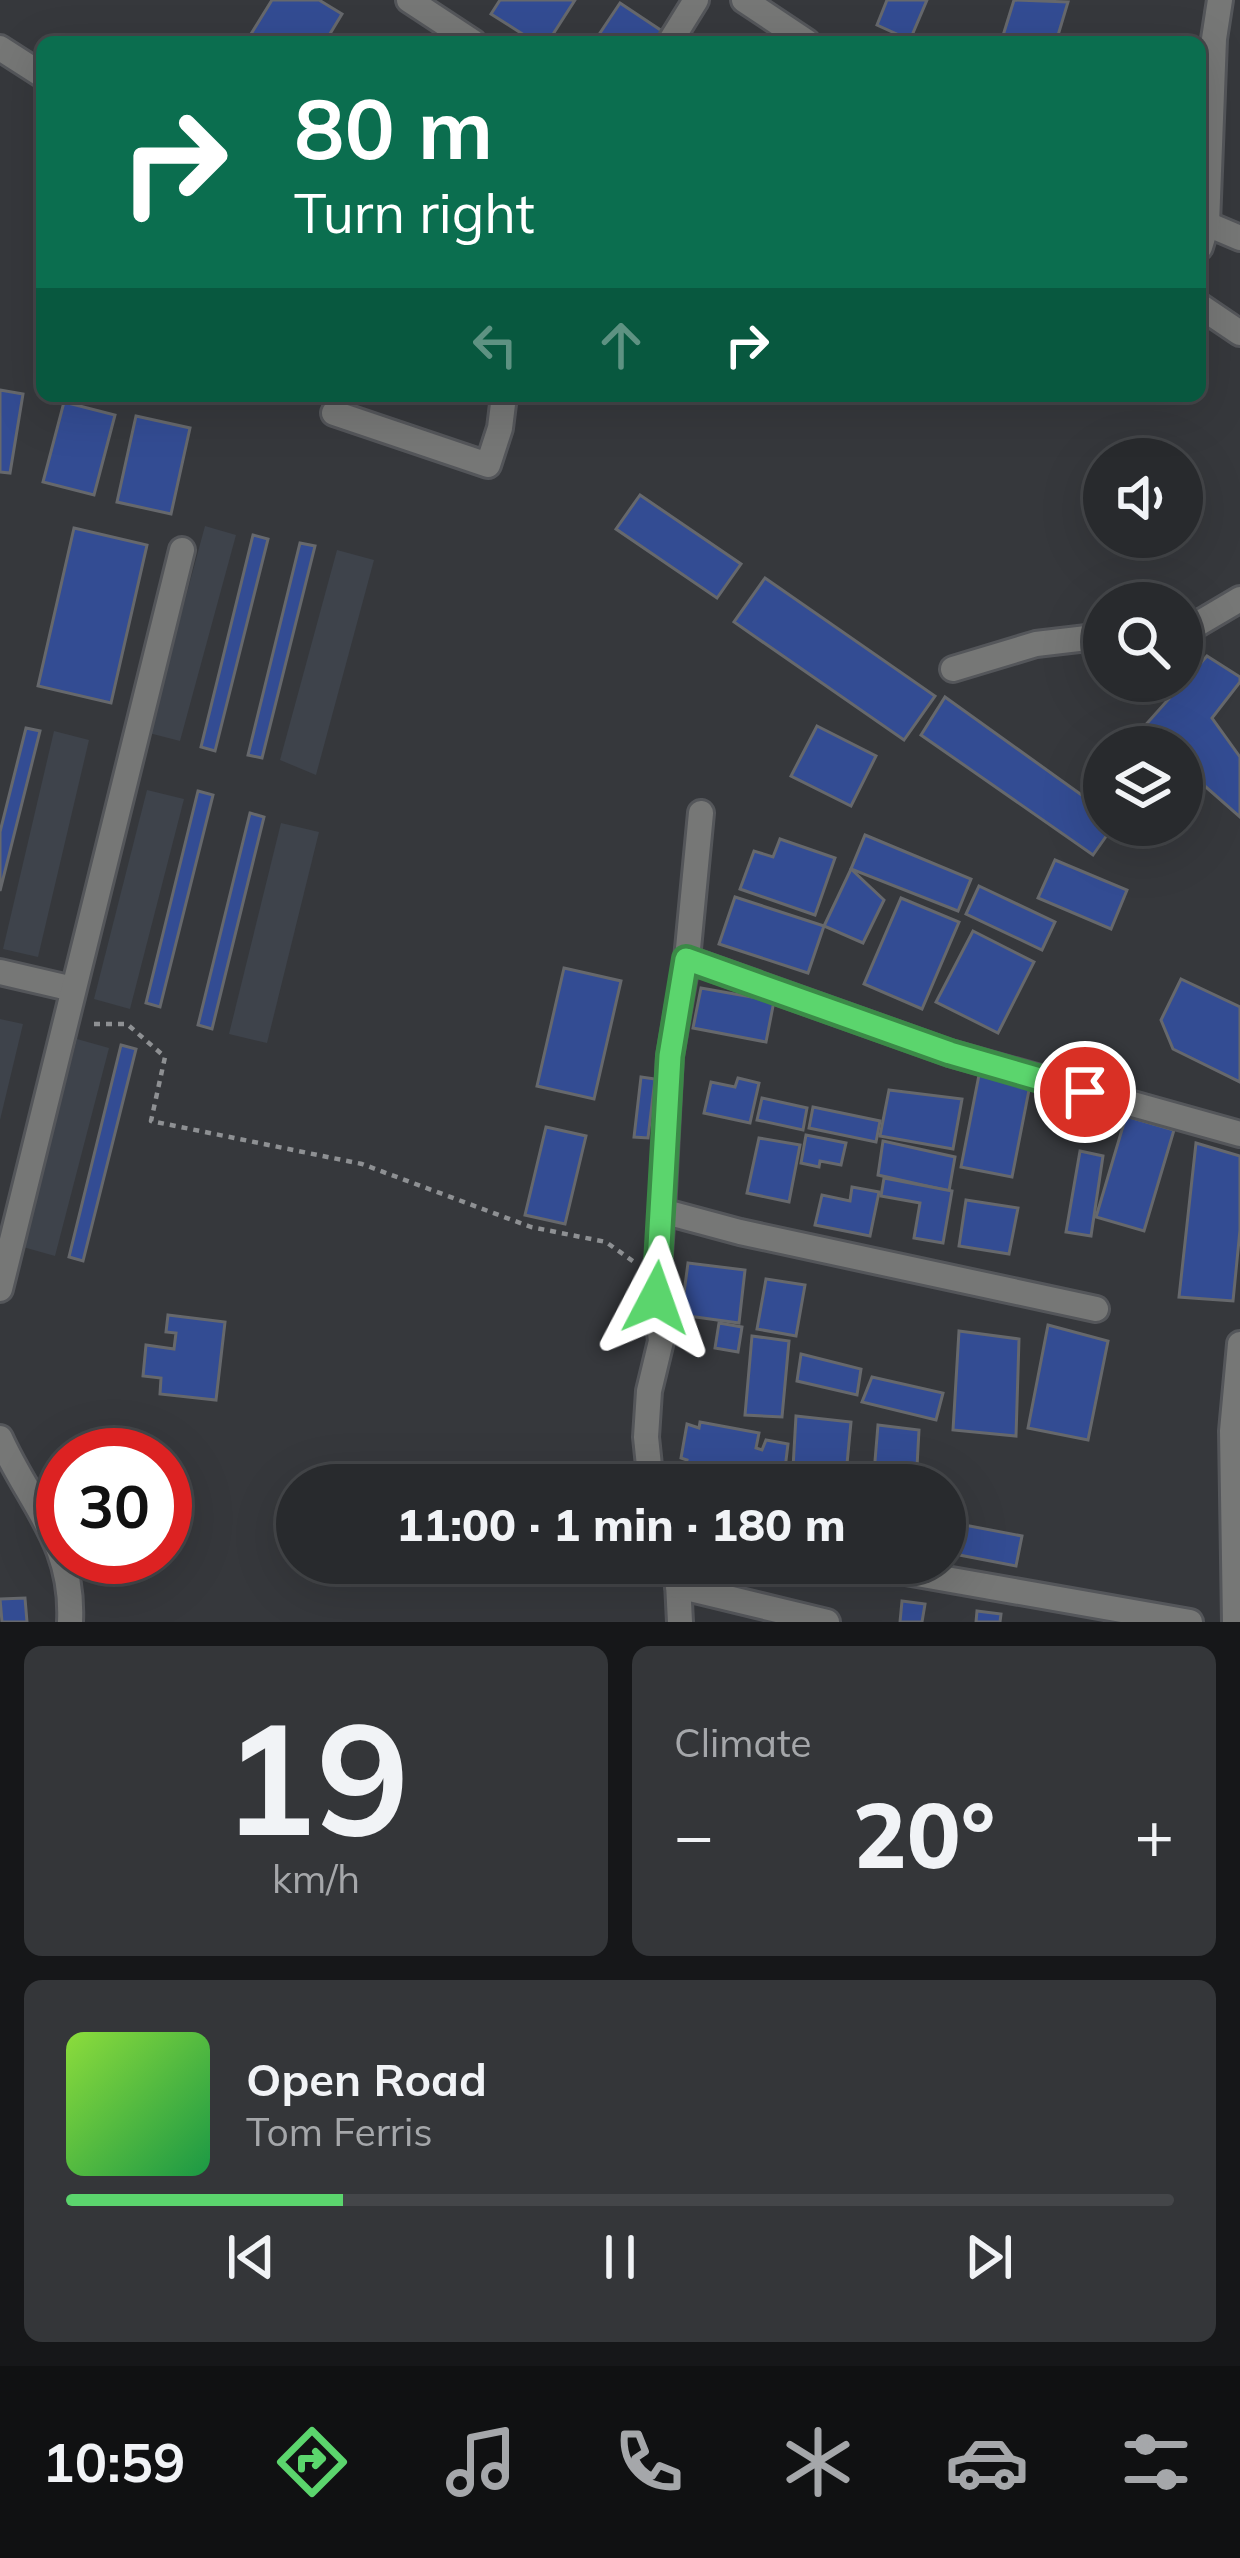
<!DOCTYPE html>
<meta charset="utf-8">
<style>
:root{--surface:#282a2d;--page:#343639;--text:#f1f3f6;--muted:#a5a7aa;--line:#444649;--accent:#5bd56d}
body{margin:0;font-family:Mulish,sans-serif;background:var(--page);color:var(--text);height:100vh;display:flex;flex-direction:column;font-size:45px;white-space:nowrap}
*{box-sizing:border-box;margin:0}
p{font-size:39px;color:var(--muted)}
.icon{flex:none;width:66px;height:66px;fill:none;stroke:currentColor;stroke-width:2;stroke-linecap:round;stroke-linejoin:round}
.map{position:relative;height:1622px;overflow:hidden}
.details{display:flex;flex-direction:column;gap:24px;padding:24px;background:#161719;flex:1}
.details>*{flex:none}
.top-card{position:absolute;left:36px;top:36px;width:1170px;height:366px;border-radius:18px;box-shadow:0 12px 48px #0002,0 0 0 3px var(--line);background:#0b6e4f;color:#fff;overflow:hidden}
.tools{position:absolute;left:1083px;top:438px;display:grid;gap:24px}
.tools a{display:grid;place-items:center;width:120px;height:120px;border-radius:50%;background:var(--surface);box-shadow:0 12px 48px #0002,0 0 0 3px var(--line);font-size:60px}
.speed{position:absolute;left:36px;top:1428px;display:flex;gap:24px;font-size:60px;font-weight:700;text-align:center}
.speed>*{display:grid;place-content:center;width:156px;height:156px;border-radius:50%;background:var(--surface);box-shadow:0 12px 48px #0002,0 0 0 3px var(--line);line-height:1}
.speed .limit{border:18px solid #d22;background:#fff;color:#111}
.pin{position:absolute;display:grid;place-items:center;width:102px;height:102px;color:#fff;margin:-51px;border:6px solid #fff;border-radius:50%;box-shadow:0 3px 12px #0007}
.me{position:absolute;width:132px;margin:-66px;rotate:4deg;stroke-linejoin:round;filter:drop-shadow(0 0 9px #0008)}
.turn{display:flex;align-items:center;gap:42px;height:252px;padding:0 60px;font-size:54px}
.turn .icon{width:156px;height:156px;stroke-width:2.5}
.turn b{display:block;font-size:84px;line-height:102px}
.lanes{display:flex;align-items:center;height:114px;padding:0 60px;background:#0003;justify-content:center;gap:60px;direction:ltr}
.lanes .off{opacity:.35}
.big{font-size:90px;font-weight:800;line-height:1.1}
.details .tile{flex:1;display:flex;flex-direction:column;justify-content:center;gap:18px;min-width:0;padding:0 42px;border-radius:18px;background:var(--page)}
.details .dial{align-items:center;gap:0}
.dial b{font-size:156px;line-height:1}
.song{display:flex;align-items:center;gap:36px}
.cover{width:144px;height:144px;border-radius:18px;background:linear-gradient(135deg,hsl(90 70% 55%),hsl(140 70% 35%))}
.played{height:12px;border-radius:6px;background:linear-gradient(90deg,var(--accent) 25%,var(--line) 25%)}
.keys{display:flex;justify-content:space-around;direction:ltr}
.heat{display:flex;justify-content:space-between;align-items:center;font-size:66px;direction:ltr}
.details .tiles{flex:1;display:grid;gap:24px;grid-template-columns:1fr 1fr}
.tile:last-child{grid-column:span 2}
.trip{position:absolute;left:276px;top:1464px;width:690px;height:120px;border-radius:60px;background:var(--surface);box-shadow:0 12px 48px #0002,0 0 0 3px var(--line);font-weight:800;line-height:120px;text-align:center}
.tab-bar{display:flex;height:192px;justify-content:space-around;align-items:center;background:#101112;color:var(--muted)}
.tab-bar .icon{width:84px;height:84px}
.tab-bar .active{color:var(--accent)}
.tab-bar b{font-size:54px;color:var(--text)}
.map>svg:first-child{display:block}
.built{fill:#3e434b}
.building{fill:#334c93;stroke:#66686c;stroke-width:3}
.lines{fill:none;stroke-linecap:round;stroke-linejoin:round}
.street-casing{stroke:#54565a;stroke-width:30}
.path{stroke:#8e9093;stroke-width:4.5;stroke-dasharray:6 6;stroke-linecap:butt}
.street{stroke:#767776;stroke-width:24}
.route-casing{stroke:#3b8a47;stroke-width:30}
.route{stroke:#5bd56d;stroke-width:21}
</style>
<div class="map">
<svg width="1240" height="1622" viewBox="0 0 1240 1622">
<rect width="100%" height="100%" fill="#36383c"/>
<g class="built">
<polygon points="205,526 236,535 180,741 149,733"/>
<polygon points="337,550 374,560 316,775 280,760"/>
<polygon points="54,731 89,740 38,957 3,949"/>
<polygon points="147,790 184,799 130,1009 94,999"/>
<polygon points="281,823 319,832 267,1043 229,1034"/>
<polygon points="0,1019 23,1024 0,1120"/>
<polygon points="77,1039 109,1048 55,1256 23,1247"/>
</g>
<g class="building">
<polygon points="272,0 319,0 342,14 325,42 246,42"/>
<polygon points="500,0 575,0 548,42 535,42 491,14"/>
<polygon points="887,0 927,0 910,40 877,25"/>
<polygon points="1014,0 1068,2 1056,42 1001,42"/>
<polygon points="620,3 668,35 663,42 594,42"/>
<polygon points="0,390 23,394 10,473 0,472"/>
<polygon points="64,402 115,415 94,495 43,482"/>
<polygon points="136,416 190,428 171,514 117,502"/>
<polygon points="640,495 741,564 717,598 616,529"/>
<polygon points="74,528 147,545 111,703 38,686"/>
<polygon points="253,535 268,539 215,751 201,747"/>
<polygon points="300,543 315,546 262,758 248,755"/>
<polygon points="765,578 935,696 904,740 734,622"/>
<polygon points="1207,656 1240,677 1240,682 1212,718 1240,757 1240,817 1182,766 1182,747 1161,747 1141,730"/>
<polygon points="945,697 1104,811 1104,825 1114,825 1093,855 921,735"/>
<polygon points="817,726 876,756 851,806 791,776"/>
<polygon points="26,728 40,731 0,891 0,832"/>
<polygon points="198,791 213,795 160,1007 146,1003"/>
<polygon points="250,813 264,817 212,1029 198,1025"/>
<polygon points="865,835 971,879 958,911 851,869"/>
<polygon points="780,839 835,858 815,915 740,889 754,851 773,857"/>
<polygon points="1055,860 1127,890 1111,929 1038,898"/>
<polygon points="851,869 884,900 863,943 824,926"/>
<polygon points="979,886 1055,922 1042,950 966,914"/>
<polygon points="735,897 824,926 808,973 719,944"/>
<polygon points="901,898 959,922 922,1009 864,984"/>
<polygon points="973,931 1034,962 998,1033 936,1002"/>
<polygon points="564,968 621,981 594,1099 537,1086"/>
<polygon points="1181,979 1240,1007 1240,1082 1173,1049 1161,1020"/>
<polygon points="701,988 774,1001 766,1042 693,1028"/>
<polygon points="121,1045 136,1049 83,1261 69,1257"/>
<polygon points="979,1075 1030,1085 1012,1177 961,1167"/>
<polygon points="641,1077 655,1079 648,1138 634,1137"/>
<polygon points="738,1078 759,1083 750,1123 704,1113 711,1082 735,1087"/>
<polygon points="889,1090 962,1099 953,1149 880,1136"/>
<polygon points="762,1098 807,1108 803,1130 757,1120"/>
<polygon points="813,1107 880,1121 876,1142 809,1128"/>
<polygon points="1126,1116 1174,1130 1144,1231 1096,1217"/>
<polygon points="546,1127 586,1136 565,1224 525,1215"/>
<polygon points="806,1135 846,1143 841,1165 820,1161 819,1167 801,1163"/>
<polygon points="759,1138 800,1145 789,1202 747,1193"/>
<polygon points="883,1141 955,1157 949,1191 878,1175"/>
<polygon points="1196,1143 1240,1156 1240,1230 1233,1301 1179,1297"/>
<polygon points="1080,1151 1103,1156 1091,1236 1066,1232"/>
<polygon points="884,1178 952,1191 943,1243 914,1238 920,1203 881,1196"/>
<polygon points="852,1187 879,1192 870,1236 815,1225 822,1195 850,1201"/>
<polygon points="966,1200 1018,1208 1009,1254 959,1246"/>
<polygon points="688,1263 745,1270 739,1323 681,1315"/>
<polygon points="766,1279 805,1285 796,1336 757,1329"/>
<polygon points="168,1315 225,1322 216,1400 160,1394 161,1378 143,1376 146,1345 174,1349 176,1333 166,1332"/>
<polygon points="719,1323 742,1327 738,1352 715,1348"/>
<polygon points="1048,1325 1108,1341 1088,1440 1028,1428"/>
<polygon points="959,1331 1019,1339 1016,1436 953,1430"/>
<polygon points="752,1336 789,1341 782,1417 745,1415"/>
<polygon points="801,1354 861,1369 857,1395 797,1381"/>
<polygon points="872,1377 943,1393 936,1420 862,1402"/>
<polygon points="796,1416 851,1422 845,1485 792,1485"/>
<polygon points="700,1422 759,1433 756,1448 762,1450 766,1440 788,1444 783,1485 751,1485 752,1474 742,1472 740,1480 685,1468 687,1460 681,1458 687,1424 699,1428"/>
<polygon points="878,1425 919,1430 916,1485 873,1485"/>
<polygon points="954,1523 1022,1536 1016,1566 949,1553"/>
<polygon points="25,1598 27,1622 2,1622 0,1599"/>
<polygon points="902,1601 925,1604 922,1622 900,1622"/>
<polygon points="977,1611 1001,1614 1000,1622 976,1622"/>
</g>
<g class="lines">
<g class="street-casing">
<g id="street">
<polyline points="409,0 473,42"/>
<polyline points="744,0 807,42"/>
<polyline points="670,42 696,0"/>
<polyline points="0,48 42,75"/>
<polyline points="1207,224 1240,238"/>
<polyline points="1200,247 1207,224 1214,39 1220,0"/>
<polyline points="1200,306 1240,333"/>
<polyline points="334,413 488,465 500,428 504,396"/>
<polyline points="1182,626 1196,625 1240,599"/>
<polyline points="953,669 1036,644 1104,636"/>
<polyline points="687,959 950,1053 1240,1134"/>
<polyline points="0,972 73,989"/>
<polyline points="662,1211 670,1056 687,959 701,813"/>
<polyline points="0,1289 182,550"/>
<path d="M0,1438C30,1505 74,1542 70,1622"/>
<polyline points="651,1485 646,1437 649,1391 661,1341 656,1298 662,1211 740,1232 1096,1309"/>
<polyline points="677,1563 680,1622"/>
<polyline points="855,1563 1190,1622"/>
<polyline points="678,1586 827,1622"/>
<polyline points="1235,1622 1232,1431 1240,1344"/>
</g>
</g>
<polyline class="path" points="94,1024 127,1024 165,1057 151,1121 362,1164 531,1227 606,1242 634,1262"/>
<use href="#street" class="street"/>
</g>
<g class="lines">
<g class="route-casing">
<polyline id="route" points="656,1298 670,1056 686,959 950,1053 1085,1092"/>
</g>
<use href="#route" class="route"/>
</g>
</svg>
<div class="tools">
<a><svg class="icon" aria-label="sound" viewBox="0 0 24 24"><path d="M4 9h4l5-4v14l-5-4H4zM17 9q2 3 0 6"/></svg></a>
<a><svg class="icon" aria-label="search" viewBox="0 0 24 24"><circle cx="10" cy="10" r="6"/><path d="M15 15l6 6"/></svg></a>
<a><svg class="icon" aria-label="layers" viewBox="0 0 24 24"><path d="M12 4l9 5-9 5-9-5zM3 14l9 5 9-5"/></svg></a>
</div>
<div class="speed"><div class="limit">30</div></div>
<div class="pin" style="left:1085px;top:1092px;background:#d93025"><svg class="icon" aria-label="arrive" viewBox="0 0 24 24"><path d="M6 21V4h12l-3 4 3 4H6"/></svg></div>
<svg class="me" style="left:656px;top:1298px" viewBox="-20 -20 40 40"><path d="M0-17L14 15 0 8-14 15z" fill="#5bd56d" stroke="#fff" stroke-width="4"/></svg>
<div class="trip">11:00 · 1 min · 180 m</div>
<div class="top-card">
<div class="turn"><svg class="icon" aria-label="right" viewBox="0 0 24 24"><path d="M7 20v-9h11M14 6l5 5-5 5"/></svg><div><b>80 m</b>Turn right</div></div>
<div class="lanes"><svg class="icon off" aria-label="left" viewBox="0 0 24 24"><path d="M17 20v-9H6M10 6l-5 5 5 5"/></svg><svg class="icon off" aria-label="ahead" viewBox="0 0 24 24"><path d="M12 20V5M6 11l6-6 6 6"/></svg><svg class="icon" aria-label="right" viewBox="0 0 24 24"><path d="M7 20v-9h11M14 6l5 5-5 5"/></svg></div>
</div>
</div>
<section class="details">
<div class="tiles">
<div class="tile dial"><b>19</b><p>km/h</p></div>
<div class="tile"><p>Climate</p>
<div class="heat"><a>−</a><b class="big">20°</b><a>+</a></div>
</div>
<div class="tile">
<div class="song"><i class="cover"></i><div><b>Open Road</b><p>Tom Ferris</p></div></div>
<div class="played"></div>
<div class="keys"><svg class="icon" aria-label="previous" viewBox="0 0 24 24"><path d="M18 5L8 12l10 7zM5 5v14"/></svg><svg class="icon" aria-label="pause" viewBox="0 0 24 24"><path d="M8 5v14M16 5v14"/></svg><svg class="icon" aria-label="next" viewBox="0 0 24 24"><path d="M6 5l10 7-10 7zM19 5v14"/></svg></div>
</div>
</div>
</section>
<nav class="tab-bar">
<b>10:59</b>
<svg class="icon active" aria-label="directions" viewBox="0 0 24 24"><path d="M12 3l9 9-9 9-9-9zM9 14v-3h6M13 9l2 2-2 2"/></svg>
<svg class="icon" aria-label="music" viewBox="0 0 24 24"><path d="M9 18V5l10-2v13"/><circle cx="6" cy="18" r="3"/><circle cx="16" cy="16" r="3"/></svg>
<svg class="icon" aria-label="phone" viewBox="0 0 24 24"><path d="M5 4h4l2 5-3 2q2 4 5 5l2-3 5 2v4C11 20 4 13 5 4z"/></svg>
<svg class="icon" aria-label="climate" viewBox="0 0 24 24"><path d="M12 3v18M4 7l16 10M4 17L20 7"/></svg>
<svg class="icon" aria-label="car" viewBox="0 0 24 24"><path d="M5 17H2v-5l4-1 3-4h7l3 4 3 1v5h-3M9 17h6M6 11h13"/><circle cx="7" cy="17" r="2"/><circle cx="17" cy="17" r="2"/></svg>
<svg class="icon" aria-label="filters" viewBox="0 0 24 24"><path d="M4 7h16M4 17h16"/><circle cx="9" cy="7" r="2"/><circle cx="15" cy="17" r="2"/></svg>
</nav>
